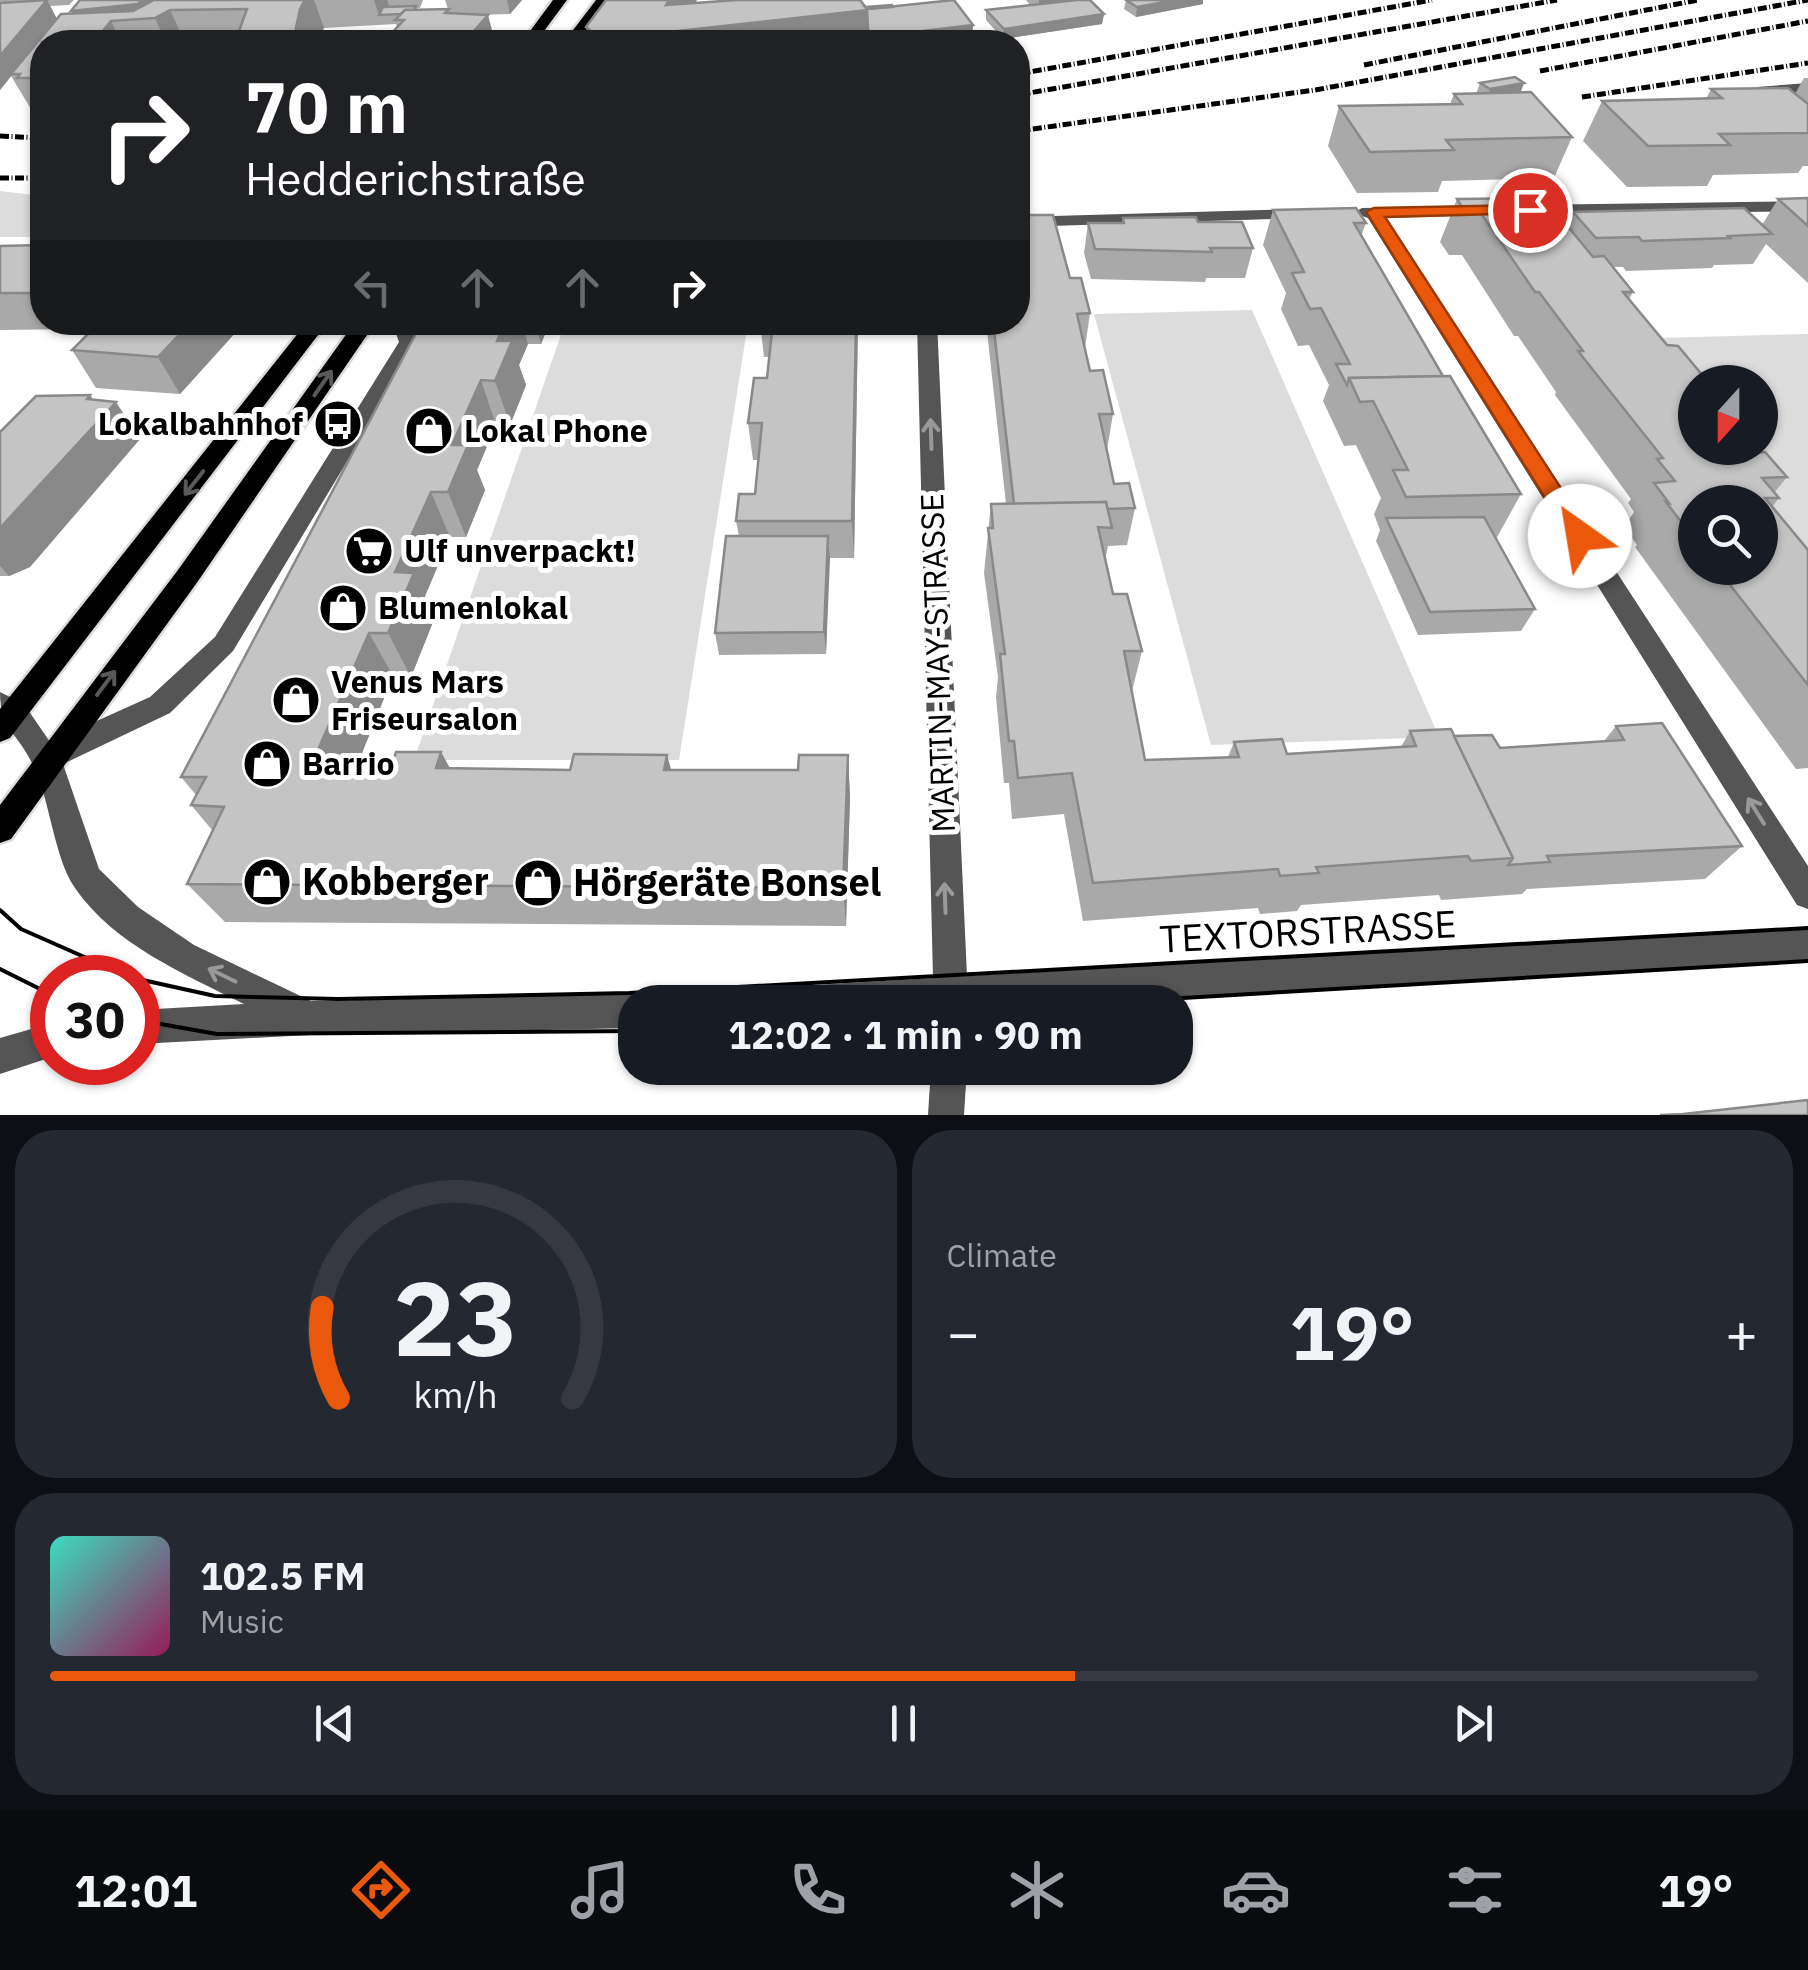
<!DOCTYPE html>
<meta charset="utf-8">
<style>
:root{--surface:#171b24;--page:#242831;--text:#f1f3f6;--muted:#9ea1a6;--line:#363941;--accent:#ea580c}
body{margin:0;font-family:"IBM Plex Sans",sans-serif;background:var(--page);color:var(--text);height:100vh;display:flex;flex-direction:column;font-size:38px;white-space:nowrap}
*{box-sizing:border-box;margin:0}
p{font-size:32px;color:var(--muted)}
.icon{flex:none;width:55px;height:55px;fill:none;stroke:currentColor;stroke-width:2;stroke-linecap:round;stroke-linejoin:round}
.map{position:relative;height:1115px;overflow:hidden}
.side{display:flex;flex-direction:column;gap:15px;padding:15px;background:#0d0f14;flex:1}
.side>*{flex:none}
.guide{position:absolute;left:30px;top:30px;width:1000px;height:305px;border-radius:40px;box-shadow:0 2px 8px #0004;background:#202124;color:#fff;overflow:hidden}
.needle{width:65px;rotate:201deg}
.controls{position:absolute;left:1678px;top:365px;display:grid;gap:20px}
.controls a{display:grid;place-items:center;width:100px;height:100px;border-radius:50%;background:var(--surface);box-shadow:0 2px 8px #0004;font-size:50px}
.speed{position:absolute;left:30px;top:955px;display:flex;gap:20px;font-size:50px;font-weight:700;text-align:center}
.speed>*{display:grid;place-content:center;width:130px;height:130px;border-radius:50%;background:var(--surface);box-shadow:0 2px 8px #0004;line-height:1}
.speed .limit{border:15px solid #d22;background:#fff;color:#111}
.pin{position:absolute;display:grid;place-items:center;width:85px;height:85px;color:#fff;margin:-42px;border:5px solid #fff;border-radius:50%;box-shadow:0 2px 10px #0007}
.me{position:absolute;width:110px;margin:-55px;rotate:328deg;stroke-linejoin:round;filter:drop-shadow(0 0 8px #0008)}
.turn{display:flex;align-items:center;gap:35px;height:210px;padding:0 50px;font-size:45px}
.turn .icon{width:130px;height:130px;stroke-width:2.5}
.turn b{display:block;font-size:70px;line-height:85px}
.lanes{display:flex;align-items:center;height:95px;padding:0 50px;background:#0003;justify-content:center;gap:50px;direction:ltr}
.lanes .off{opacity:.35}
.big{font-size:75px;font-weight:700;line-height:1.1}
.side .card{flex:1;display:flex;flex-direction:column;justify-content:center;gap:15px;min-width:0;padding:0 35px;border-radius:40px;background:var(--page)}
.side .dial{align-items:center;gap:0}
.dial svg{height:260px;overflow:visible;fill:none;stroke:var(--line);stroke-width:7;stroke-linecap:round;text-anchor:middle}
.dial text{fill:var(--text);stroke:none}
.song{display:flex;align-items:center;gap:30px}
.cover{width:120px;height:120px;border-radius:15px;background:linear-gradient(135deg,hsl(170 70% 55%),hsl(330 70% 35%))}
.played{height:10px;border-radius:5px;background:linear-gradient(90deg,var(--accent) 60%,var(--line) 60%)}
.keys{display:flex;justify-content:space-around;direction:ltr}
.heat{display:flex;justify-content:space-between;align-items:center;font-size:55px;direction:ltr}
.side .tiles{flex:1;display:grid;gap:15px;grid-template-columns:1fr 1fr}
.card:last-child{grid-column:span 2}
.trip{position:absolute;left:618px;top:985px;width:575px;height:100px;border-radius:40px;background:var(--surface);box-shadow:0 2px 8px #0004;font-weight:700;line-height:100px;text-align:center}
.tab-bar{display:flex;height:160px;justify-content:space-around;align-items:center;background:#090b0e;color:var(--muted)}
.tab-bar .icon{width:70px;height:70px}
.tab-bar .selected{color:var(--accent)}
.tab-bar b{font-size:45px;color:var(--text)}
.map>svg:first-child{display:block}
.green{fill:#dcdcdc}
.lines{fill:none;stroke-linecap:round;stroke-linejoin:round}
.major-casing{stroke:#dbdbdb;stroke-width:5}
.minor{fill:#555;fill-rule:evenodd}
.major{fill:#000;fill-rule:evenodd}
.tram{stroke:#000;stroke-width:4}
.rail{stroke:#000;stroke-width:5;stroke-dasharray:9 2.5 1 2.5;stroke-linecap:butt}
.wall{fill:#a9a9a9;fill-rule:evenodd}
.shaded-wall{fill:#898989}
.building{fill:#c4c4c4;stroke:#898989;stroke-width:2.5}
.oneway{stroke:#595959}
.oneway2{stroke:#999}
.route{fill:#ea580c;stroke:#983908;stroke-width:2.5}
.labels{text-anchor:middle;stroke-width:10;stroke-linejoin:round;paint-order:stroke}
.poi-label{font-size:32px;font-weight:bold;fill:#000;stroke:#fff;text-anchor:start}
.street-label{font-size:32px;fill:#000;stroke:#fff}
.near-poi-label{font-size:38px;font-weight:bold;fill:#000;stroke:#fff;text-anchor:start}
.near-street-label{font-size:38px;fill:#000;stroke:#fff}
</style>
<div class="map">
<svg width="1808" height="1115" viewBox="0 0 1808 1115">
<rect width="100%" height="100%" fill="#fff"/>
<g class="green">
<polygon points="0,191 42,196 42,237 0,237"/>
<polygon points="1252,310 1439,737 1211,745 1094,314"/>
<polygon points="565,323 748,323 679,760 414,760"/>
<polygon points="1808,334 1808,578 1760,502 1705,448 1760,448 1760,382 1695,382 1619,339"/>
</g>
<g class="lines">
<g class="major-casing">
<g id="major">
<polygon points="553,0 567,0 536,42 522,42"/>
<polygon points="596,0 610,0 578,42 564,42"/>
<polygon points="307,322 328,322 10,738 0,742 0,709"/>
<polygon points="355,322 376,322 196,584 11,839 0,843 0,805 178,570"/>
</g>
</g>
<g class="minor">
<polygon points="1808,83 1808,93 1757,97 1749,92 1757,87"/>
<polygon points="1808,201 1808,211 1522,215 1513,210 1522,205"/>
<polygon points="1482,206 1491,211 1488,215 1386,218 1808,866 1808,909 1797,905 1368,218 1353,213 1362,208"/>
<polygon points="1302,209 1308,210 1308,218 1018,227 1018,217"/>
<path d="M392,322H412L419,342L233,651L170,713L63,764L99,869L138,907L194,945L311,1001L635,994L649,1002H635V1028L309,1035L138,1044V1010L244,1004C186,975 113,944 75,888C54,858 50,799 33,765C18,733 0,729 0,692L24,704L50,742L150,697L215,637L399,342Z"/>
<polygon points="917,322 937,322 967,976 1808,928 1808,960 1093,1002 797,1002 802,990 814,985 933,978"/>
<polygon points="52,1023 52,1057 0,1074 0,1038"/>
<polygon points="931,1068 967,1068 964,1115 928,1115"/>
</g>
<use href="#major" class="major"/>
<g class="tram">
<polyline points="0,910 21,929 132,978"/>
<polyline points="0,969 52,995"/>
<polyline points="138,979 215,996 338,999 629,993 1808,928"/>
<polyline points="1115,1002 1808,961"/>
<polyline points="138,1020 217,1034 635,1031"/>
</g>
<g class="rail">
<polyline points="1364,65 1698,0"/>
<polyline points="1540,71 1808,21"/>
<polyline points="1018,74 1432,0"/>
<polyline points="1018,95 1557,0"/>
<polyline points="1582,97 1808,63"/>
<polyline points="1018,131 1315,90 1808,0"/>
<polyline points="0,136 42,138"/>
<polyline points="0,178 42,178"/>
</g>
</g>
<g class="wall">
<polygon points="0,0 74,0 69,5 50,6 57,19 73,14 80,0 387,0 389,7 387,0 423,0 420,8 417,8 417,10 448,9 445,0 522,0 510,14 470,15 493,34 486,42 390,42 388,37 397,28 396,24 324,28 316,42 42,42 42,117 40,117 38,114 34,114 11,76 0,90"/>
<polygon points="1026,0 1090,0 1104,14 1102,24 1003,39 986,20 986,10 1030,5"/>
<polygon points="1126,0 1203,4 1136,17 1124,9"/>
<polygon points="695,3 865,7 893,7 972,42 589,42 586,27"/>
<polygon points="1804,78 1808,78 1808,166 1803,166 1798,173 1713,175 1707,186 1627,187 1583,141 1602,101 1706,99 1711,89 1795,94"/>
<polygon points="1480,83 1520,93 1572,137 1554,178 1442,181 1438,192 1357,193 1328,146 1339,106 1450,104 1454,94 1476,94"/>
<path d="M1808,198V283L1766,244L1753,264L1714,265L1712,268L1626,271L1623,267H1613L1633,292L1629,299L1695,382L1754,453L1787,477L1774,493L1779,498L1772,507L1808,550V768L1796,769L1635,547L1637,545L1624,527L1634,512L1628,503L1631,499L1555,395L1556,392L1518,336H1514L1462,255H1449L1440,242L1457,199L1567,225L1573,212L1762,225L1778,199ZM1695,502L1760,568H1695Z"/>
<polygon points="1273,210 1366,223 1361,236 1443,376 1521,494 1496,539 1535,609 1521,631 1418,635 1376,541 1380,530 1374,514 1381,498 1356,445 1344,446 1323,401 1329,385 1309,345 1298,346 1281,309 1286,293 1263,245"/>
<polygon points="1123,218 1198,222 1253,248 1245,278 1206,278 1205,282 1091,279 1084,253 1088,223 1122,223"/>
<polygon points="42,245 42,322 86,322 81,329 0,330 0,246"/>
<polygon points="1070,278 1090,313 1085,348 1090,371 1113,414 1107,450 1114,484 1135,508 1127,545 1108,546 1105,560 1113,594 1142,651 1132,691 1145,760 1228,757 1234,742 1287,754 1401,747 1410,731 1454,736 1500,748 1604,741 1616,726 1742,846 1705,879 1527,889 1522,894 1441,900 1439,895 1301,905 1297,911 1260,914 1258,908 1083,921 1064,814 1012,819 1009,783 1004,783 996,697 998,677 984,573 991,504 1006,504 986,322 1018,322"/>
<polygon points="245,322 180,394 96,388 72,350"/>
<polygon points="422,322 550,322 541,344 528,344 519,365 526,385 519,403 510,425 496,425 477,470 485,490 466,537 450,537 425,596 435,617 411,677 393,676 356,768 391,767 441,752 450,769 798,770 848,755 850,797 846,926 225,922 187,884 213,831 191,805 196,795 181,777"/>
<polygon points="760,322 858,322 854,558 829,558 826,654 719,655 715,633 739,536 736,521 755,494 758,460 753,460 748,423 767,378 769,357 764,357"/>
<polygon points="93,400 140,439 30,567 9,576 0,576 0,432"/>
</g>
<g class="shaded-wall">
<polygon points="47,0 57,19 0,90 0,56"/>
<polygon points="141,0 153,0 143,14 76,20 71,11"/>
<polygon points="305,0 314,0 324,28 316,42 293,42 300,9"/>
<polygon points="374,0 387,0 390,9 379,15"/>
<polygon points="507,0 522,0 510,14"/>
<polygon points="669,0 697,0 678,31 868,10 868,42 616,42 615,38"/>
<polygon points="1039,0 1088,0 1038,14"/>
<polygon points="1176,0 1203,0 1203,4 1136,17 1137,7"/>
<polygon points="170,10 185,42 166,42 155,18"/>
<polygon points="1104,14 1102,24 1003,39 1004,29"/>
<polygon points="488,15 493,34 486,42 466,42 466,41"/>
<polygon points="111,21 121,42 94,42"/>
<polygon points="973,25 972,42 873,42 873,37"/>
<polygon points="1524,83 1520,94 1486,100 1490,89"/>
<polygon points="77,322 86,322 81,329"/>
<polygon points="191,322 245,322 180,394 158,357"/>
<polygon points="505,322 521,322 528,344 519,365 526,385 510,425 495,381 497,341"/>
<polygon points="535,322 550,322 541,344"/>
<polygon points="856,322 858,322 854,558 852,521"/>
<polygon points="481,380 496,425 477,470 485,490 466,537 448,492 452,445"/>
<polygon points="90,395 104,415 116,402 140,439 30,567 9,576 0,566 0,528"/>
<polygon points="431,492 450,537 425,596 435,617 411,677 388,633 395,572"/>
<polygon points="828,536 830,559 826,654 824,632"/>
<polygon points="369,633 393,676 339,810 310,768"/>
<polygon points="441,752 464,794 436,768"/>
<polygon points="667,755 679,797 664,770"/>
<polygon points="848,755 850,797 846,926 843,888"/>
</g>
<g class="building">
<polygon points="47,0 0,56 0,3"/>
<polygon points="80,0 141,0 138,4 71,11"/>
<polygon points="154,0 305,0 300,9 293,42 235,42 247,9 170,10 155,18 111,21 94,42 42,42 42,78 17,78 20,74 11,74 61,14 133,11"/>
<polygon points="606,0 669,0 666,5 737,0 860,0 868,10 615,38 597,36 586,27"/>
<polygon points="954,0 973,25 873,37 868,29 867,9"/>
<polygon points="1077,0 1090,0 1104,14 1004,29 986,10"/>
<polygon points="1126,0 1176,0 1137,7"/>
<polygon points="892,5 893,7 867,9 865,7"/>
<polygon points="416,6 414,10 405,10 401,14 379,15 383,7"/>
<polygon points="449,9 445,13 488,15 474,31 481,31 466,41 388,37 404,20 395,20 405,10"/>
<polygon points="1515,77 1524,83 1490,89 1480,83"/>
<polygon points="1788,88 1808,104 1808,133 1719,134 1730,145 1648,146 1602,101 1722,98 1711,89"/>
<polygon points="1531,92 1572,137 1446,140 1454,150 1370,152 1339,106 1462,104 1454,94"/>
<polygon points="1541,198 1556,212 1593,257 1604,256 1633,292 1623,292 1667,345 1678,346 1708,382 1695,382 1695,448 1750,448 1754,453 1765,452 1787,477 1762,478 1779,498 1765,498 1808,550 1808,685 1717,568 1760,568 1760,502 1695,502 1695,540 1666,502 1669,503 1654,483 1675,481 1657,459 1663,458 1578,351 1583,351 1539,292 1535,292 1480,212 1466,213 1457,199"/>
<polygon points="1808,198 1808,226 1778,199"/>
<polygon points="1356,208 1366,223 1354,223 1443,376 1349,378 1347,385 1336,364 1350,364 1321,308 1310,309 1292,273 1304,272 1273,210"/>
<polygon points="1744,208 1772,234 1728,236 1730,238 1642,241 1639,237 1596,238 1573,212"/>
<polygon points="1018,215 1053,215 1070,278 1081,278 1090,313 1077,314 1090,371 1103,370 1113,414 1099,414 1114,484 1129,483 1135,508 1107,509 1106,502 1014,504 993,322 1018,322"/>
<polygon points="1196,217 1198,222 1242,222 1253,248 1210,248 1212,252 1095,249 1088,223 1124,223 1123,218"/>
<polygon points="42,245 42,293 0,293 0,246"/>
<polygon points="100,322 191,322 158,357 72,350"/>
<polygon points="422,322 505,322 497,341 512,341 495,381 481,380 452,445 468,445 448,492 431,492 395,572 414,573 388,633 369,633 310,768 391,767 396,752 441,752 436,768 570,770 574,754 667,755 664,770 798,770 799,755 848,755 843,888 187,884 224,807 191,805 206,777 181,777"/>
<polygon points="773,322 856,322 852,521 736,521 739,494 755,494 762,423 748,423 754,378 767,378"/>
<polygon points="1450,376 1521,494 1406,497 1393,470 1408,470 1373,401 1360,402 1349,378"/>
<polygon points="90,395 87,399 116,402 0,528 0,432 36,396"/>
<polygon points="1106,502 1112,528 1098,527 1113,594 1127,594 1142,651 1124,651 1145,760 1239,757 1234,742 1282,739 1287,754 1416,746 1410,731 1451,729 1513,858 1471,861 1468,856 1316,867 1319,873 1280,876 1278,869 1093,883 1072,773 1018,778 1014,741 1009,741 1000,654 1005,654 988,528 993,528 991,504"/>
<polygon points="1484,517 1535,609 1430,612 1386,518"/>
<polygon points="726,536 828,536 824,632 715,633"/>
<polygon points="1662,723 1742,846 1547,856 1550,862 1508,865 1513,858 1454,736 1492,735 1500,748 1624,740 1616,726"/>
<polygon points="1808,1100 1808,1115 1660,1115 1683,1114"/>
</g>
<defs><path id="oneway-shaft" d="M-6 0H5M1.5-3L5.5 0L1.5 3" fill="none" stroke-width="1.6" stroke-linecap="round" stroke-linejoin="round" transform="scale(2.5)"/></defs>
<g class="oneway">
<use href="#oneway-shaft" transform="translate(323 383) rotate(-55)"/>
<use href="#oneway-shaft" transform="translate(194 483) rotate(128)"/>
<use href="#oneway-shaft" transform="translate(106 683) rotate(-53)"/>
</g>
<g class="oneway2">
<use href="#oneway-shaft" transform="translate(931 434) rotate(-92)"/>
<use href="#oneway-shaft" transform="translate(1756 811) rotate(-122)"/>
<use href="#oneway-shaft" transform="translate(945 898) rotate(-92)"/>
<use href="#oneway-shaft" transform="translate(222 975) rotate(-154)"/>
</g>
<polygon class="route" points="1530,205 1538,210 1535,213 1385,217 1588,530 1591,536 1580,544 1572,541 1366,212 1374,208"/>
<defs>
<g id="bus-disc" transform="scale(2.5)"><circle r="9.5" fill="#000" stroke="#fff"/><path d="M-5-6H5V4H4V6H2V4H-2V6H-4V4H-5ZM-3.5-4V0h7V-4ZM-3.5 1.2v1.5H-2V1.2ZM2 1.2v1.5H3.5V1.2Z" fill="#fff"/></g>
<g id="shop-disc" transform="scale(2.5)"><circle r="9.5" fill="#000" stroke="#fff"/><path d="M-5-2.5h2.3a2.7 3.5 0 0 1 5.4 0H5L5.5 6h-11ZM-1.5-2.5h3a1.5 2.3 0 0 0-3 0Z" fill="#fff"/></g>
<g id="supermarket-disc" transform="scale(2.5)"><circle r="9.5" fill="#000" stroke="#fff"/><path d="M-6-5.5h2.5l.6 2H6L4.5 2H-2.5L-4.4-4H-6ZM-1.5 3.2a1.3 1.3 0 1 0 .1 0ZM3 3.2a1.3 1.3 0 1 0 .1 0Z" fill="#fff"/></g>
</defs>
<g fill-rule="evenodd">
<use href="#bus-disc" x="338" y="424"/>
<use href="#shop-disc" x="429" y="431"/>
<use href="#supermarket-disc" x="369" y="551"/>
<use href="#shop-disc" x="343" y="608"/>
<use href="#shop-disc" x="296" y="700"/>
<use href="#shop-disc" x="267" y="764"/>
<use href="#shop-disc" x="267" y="882"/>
<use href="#shop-disc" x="538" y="883"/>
</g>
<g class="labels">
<g class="poi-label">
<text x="303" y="435" text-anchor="end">Lokalbahnhof</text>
<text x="464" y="442">Lokal Phone</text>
<text x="404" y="562">Ulf unverpackt!</text>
<text x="378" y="619">Blumenlokal</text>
<text x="331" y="693">Venus Mars<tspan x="331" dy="37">Friseursalon</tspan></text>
<text x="302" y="775">Barrio</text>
</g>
<g class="street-label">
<text transform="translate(938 663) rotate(-92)" y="11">MARTIN-MAY-STRASSE</text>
</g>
<g class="near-poi-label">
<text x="302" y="895">Kobberger</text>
<text x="573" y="896">Hörgeräte Bonsel</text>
</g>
<g class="near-street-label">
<text transform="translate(1308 932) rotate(-3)" y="13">TEXTORSTRASSE</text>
</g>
</g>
</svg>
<div class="controls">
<a><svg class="needle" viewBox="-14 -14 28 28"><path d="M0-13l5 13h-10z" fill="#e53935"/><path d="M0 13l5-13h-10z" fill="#9ea1a6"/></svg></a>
<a><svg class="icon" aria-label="search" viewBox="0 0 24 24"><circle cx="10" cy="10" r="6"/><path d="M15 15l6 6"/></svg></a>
</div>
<div class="speed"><div class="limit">30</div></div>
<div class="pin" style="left:1530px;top:210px;background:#d93025"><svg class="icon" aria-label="arrive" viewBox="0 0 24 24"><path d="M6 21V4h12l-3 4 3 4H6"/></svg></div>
<svg class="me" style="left:1580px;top:536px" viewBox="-20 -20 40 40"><circle r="19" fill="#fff"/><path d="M0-13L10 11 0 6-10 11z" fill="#ea580c"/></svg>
<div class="trip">12:02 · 1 min · 90 m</div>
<div class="guide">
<div class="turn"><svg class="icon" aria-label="right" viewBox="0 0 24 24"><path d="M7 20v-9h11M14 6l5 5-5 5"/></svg><div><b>70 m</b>Hedderichstraße</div></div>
<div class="lanes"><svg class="icon off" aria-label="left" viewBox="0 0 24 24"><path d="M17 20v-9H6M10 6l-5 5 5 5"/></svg><svg class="icon off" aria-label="ahead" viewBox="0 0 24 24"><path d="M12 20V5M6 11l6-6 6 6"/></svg><svg class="icon off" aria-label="ahead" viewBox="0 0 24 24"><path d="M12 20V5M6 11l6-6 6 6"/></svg><svg class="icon" aria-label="right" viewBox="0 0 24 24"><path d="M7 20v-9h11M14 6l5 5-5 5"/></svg></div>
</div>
</div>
<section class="side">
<div class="tiles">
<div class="card dial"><svg viewBox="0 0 100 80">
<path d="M14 69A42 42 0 1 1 86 69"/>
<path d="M14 69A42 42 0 0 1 9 41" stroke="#ea580c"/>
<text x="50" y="56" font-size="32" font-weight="700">23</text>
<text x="50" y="72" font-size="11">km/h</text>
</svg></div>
<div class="card"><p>Climate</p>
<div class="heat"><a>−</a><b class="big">19°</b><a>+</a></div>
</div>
<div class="card">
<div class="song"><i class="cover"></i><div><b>102.5 FM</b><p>Music</p></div></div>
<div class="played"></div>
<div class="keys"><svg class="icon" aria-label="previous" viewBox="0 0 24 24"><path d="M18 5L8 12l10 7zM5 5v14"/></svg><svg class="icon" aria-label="pause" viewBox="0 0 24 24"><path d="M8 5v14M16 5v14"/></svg><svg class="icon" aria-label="next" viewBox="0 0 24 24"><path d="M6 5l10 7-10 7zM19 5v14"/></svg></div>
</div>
</div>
</section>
<nav class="tab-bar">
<b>12:01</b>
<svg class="icon selected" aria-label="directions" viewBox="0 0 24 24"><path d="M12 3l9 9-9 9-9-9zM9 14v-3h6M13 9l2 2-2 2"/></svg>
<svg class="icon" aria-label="music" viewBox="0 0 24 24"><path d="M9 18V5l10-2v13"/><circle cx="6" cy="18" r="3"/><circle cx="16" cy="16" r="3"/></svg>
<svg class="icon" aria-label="phone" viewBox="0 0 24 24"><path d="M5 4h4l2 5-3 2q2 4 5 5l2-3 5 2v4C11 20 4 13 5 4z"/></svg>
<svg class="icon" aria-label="climate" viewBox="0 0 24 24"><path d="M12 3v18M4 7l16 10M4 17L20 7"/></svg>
<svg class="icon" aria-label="car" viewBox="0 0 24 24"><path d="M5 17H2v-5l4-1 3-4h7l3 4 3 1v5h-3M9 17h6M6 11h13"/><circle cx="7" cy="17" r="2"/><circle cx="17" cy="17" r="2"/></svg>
<svg class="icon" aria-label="filters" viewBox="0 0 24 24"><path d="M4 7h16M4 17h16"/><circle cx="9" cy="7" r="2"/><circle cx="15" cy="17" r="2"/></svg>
<b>19°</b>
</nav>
